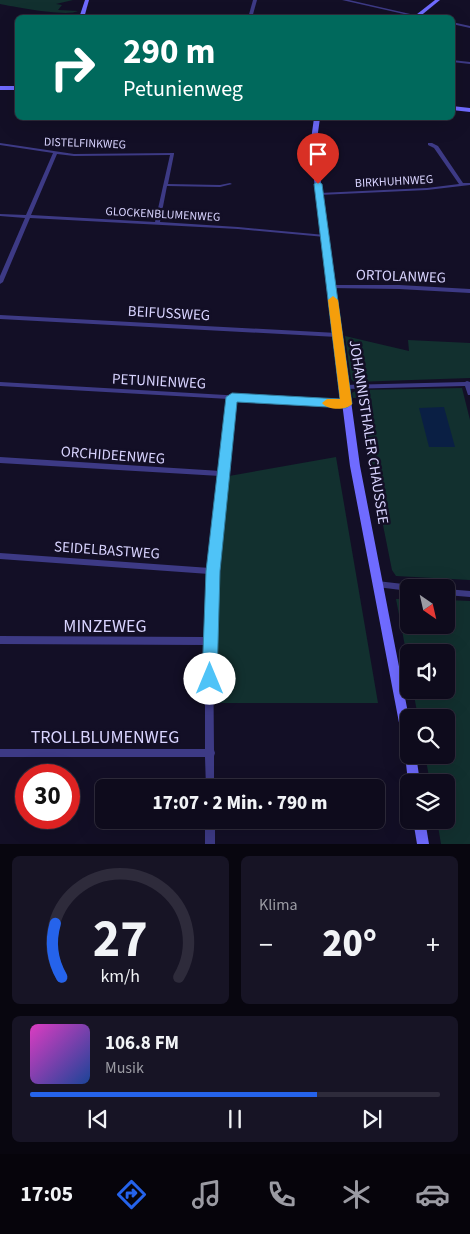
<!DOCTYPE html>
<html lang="de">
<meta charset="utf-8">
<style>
:root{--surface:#0e0b1c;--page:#171425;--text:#f1f3f6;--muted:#9b9ba3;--line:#2e2b3b;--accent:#2563eb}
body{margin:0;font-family:"Source Sans 3",sans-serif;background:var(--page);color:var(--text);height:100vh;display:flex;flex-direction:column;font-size:19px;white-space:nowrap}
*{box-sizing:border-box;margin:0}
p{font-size:16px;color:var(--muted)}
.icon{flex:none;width:28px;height:28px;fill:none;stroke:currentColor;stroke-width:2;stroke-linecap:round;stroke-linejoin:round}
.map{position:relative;height:844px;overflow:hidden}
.details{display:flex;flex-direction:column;gap:12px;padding:12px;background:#08060f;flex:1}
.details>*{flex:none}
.banner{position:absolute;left:15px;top:15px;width:440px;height:105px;border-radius:8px;box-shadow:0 5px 20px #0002,0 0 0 1px var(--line);background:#00695c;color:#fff;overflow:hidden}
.needle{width:32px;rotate:146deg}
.tools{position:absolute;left:400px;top:579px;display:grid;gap:10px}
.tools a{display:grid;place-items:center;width:55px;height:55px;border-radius:8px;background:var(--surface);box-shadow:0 5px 20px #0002,0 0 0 1px var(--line);font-size:25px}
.speed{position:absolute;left:15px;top:764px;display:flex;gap:10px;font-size:25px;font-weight:700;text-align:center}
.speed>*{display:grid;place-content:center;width:65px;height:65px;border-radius:50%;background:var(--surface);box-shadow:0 5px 20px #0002,0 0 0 1px var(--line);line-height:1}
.speed .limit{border:8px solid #d22;background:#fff;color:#111}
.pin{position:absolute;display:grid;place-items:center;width:42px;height:42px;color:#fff;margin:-51px -21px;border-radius:50% 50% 50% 0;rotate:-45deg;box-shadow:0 0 5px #0007}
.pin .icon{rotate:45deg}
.me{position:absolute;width:55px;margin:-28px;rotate:0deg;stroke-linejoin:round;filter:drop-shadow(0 0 4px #0008)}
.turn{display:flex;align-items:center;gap:18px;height:105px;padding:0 25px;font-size:22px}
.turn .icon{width:65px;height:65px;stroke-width:2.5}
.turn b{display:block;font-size:35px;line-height:42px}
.big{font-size:38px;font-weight:800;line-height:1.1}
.details .tile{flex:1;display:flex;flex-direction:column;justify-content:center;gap:8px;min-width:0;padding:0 18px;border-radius:8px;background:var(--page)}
.details .dial{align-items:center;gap:0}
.dial svg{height:130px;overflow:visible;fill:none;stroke:var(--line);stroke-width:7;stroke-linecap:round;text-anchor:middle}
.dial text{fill:var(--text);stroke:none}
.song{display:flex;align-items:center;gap:15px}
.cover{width:60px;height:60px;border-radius:8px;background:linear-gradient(135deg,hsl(310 70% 55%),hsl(220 70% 35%))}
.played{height:5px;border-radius:2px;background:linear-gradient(90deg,var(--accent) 70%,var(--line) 70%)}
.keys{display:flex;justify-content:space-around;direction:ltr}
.heat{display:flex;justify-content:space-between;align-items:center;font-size:28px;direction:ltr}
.details .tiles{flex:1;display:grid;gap:12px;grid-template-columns:1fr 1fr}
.tile:last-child{grid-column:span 2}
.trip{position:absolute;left:95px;top:779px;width:290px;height:50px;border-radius:8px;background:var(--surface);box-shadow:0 5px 20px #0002,0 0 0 1px var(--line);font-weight:800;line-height:50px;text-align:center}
.tabs{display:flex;height:80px;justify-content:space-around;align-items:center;background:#06040b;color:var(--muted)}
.tabs .icon{width:35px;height:35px}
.tabs .on{color:var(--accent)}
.tabs b{font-size:22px;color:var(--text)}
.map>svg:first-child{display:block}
.green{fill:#12302f}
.water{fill:#0a1f44}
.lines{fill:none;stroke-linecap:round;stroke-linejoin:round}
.street{fill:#3d3a85;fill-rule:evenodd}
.secondary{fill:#6f6bff;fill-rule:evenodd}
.route{fill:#4fc3f7;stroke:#337fa1}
.slow{fill:#f59e0b}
.labels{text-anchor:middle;stroke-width:5;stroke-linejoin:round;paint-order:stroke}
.far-street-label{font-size:12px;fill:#d9d4ff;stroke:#130f26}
.street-label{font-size:15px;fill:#d9d4ff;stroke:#130f26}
.near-street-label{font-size:18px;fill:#d9d4ff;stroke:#130f26}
</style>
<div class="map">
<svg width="470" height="844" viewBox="0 0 470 844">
<rect width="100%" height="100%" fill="#130f26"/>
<g class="green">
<path d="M0,0H73L56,4L62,5L58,10L78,11C67,17 15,7 0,4Z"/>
<polygon points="345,336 409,351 408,340 470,343 470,378 354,382 351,379"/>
<polygon points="462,388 470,420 470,580 396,576 392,570 366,440 360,398 353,398 352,393 357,390"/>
<polygon points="336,457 378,703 218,703 217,610 229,476"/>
<polygon points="396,599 409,599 409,625 446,625 446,600 470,601 470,844 441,844 437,820 446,820 446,782 430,782 425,755 446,755 446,718 418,717 413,690 446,690 446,652 409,652 409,667"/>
</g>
<polygon class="water" points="444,407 455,447 429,447 419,408"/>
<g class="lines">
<g class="street">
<polygon points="253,0 257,0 252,18 248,18"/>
<polygon points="342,0 349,0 419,16 417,17"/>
<polygon points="423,16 426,18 422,18"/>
<polygon points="452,22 470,26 470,28 452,24"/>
<polygon points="452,60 470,62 470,64 452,62"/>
<path d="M0,143L74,154L174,153V154L168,184L220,185L230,183L232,184L220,187L167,186L160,222L238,227L325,235L327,236L325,237L238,229L30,218L3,282L0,284V276L25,218L0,216V214L26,215L53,153L0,145ZM57,154L74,156L170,155L155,222L31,215Z"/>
<polygon points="428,143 432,143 438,146 463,183 470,183 470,185 427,190 319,195 317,194 319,193 427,188 459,184 434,148 428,145"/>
<polygon points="331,285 399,285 470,289 470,293 399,289 329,288 329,286"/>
<polygon points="0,315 337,333 340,335 337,337 0,319"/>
<polygon points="467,381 470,382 470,395 468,395 465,386 344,389 341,387 344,385 465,382"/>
<polygon points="0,382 346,402 349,404 346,406 235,400 217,571 213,641 214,750 215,753 214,756 214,788 206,788 205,757 0,757 0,749 205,749 205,645 0,644 0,636 205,637 209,574 0,559 0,553 210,568 220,476 0,463 0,457 221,471 229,399 0,386"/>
<polygon points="377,581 412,585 415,586 415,588 409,588 409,591 377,587 374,586 373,584 374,582"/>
<polygon points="446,589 470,591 470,597 446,595"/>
<rect x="205" y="820" width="10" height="24"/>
</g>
<g class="secondary">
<polygon points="85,0 89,0 84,18 79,18"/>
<polygon points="435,0 440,0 418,18 412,18"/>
<rect x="0" y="86" width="18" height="4"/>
<polygon points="452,106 470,108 470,112 452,110"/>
<polygon points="314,118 320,118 316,147 360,466 409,718 409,755 416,755 420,782 409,782 409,784 408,782 405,754 350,466 310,147"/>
<polygon points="413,820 425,820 429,844 417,844"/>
</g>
</g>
<polygon class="route" points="318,181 322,184 352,404 346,408 237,402 220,571 217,679 215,684 210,686 205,684 202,679 206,571 226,397 232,393 340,399 314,184"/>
<path class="slow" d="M333,296L338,300L352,404C346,411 327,410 322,403L327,399H340L328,300Z"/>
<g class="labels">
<g class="far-street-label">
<text transform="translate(85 143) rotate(2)" y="4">DISTELFINKWEG</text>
<text transform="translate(394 181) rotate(-3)" y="4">BIRKHUHNWEG</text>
<text transform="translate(163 214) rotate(3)" y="4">GLOCKENBLUMENWEG</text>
</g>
<g class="street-label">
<text transform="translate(401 276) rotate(2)" y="5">ORTOLANWEG</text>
<text transform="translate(169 313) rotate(3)" y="5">BEIFUSSWEG</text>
<text transform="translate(159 381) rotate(3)" y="5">PETUNIENWEG</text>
<text transform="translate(369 432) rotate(81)" y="5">JOHANNISTHALER CHAUSSEE</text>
<text transform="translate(113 455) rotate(4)" y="5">ORCHIDEENWEG</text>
<text transform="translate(107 550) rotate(4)" y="5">SEIDELBASTWEG</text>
</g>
<g class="near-street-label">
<text x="105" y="632">MINZEWEG</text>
<text x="105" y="743">TROLLBLUMENWEG</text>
</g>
</g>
</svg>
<div class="tools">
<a><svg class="needle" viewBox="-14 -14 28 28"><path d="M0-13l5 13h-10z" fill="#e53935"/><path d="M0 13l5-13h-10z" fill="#9b9ba3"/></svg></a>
<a><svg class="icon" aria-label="sound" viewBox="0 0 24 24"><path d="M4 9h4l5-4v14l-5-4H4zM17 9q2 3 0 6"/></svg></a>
<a><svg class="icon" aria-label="search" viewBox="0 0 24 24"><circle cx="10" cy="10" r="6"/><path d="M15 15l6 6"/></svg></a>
<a><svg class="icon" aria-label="layers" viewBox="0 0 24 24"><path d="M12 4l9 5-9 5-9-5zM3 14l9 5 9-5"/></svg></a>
</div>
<div class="speed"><div class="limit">30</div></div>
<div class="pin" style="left:318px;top:184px;background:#d93025"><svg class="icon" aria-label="arrive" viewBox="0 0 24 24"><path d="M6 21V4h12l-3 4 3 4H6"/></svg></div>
<svg class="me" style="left:210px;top:679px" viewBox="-20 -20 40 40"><circle r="19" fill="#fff"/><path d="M0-13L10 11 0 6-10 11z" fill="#4fc3f7"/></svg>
<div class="trip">17:07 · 2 Min. · 790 m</div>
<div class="banner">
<div class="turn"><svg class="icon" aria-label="right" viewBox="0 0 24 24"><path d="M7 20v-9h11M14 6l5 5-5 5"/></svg><div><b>290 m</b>Petunienweg</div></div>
</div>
</div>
<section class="details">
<div class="tiles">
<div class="tile dial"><svg viewBox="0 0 100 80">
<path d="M14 69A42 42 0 1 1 86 69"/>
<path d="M14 69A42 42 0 0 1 10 36" stroke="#2563eb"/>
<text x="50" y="56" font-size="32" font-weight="700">27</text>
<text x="50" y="72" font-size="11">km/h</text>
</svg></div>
<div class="tile"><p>Klima</p>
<div class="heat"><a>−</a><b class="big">20°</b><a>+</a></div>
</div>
<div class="tile">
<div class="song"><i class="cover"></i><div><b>106.8 FM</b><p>Musik</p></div></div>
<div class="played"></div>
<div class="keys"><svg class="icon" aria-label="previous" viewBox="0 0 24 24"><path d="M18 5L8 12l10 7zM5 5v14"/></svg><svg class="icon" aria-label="pause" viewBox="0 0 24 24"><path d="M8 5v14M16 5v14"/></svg><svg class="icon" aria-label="next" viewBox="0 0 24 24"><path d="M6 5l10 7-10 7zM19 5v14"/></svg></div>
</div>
</div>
</section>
<nav class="tabs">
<b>17:05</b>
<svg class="icon on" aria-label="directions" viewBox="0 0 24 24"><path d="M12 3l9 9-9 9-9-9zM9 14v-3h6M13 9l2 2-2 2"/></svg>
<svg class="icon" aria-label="music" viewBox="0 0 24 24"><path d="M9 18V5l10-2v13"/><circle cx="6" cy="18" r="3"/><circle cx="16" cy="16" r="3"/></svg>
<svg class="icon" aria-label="phone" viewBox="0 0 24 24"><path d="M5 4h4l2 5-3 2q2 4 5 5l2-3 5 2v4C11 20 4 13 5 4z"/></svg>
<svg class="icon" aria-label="climate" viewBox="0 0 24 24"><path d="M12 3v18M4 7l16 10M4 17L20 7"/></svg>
<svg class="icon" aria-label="car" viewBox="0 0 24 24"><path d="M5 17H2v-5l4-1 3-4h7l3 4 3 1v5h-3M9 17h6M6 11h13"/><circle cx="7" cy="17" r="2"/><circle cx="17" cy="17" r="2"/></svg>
</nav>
